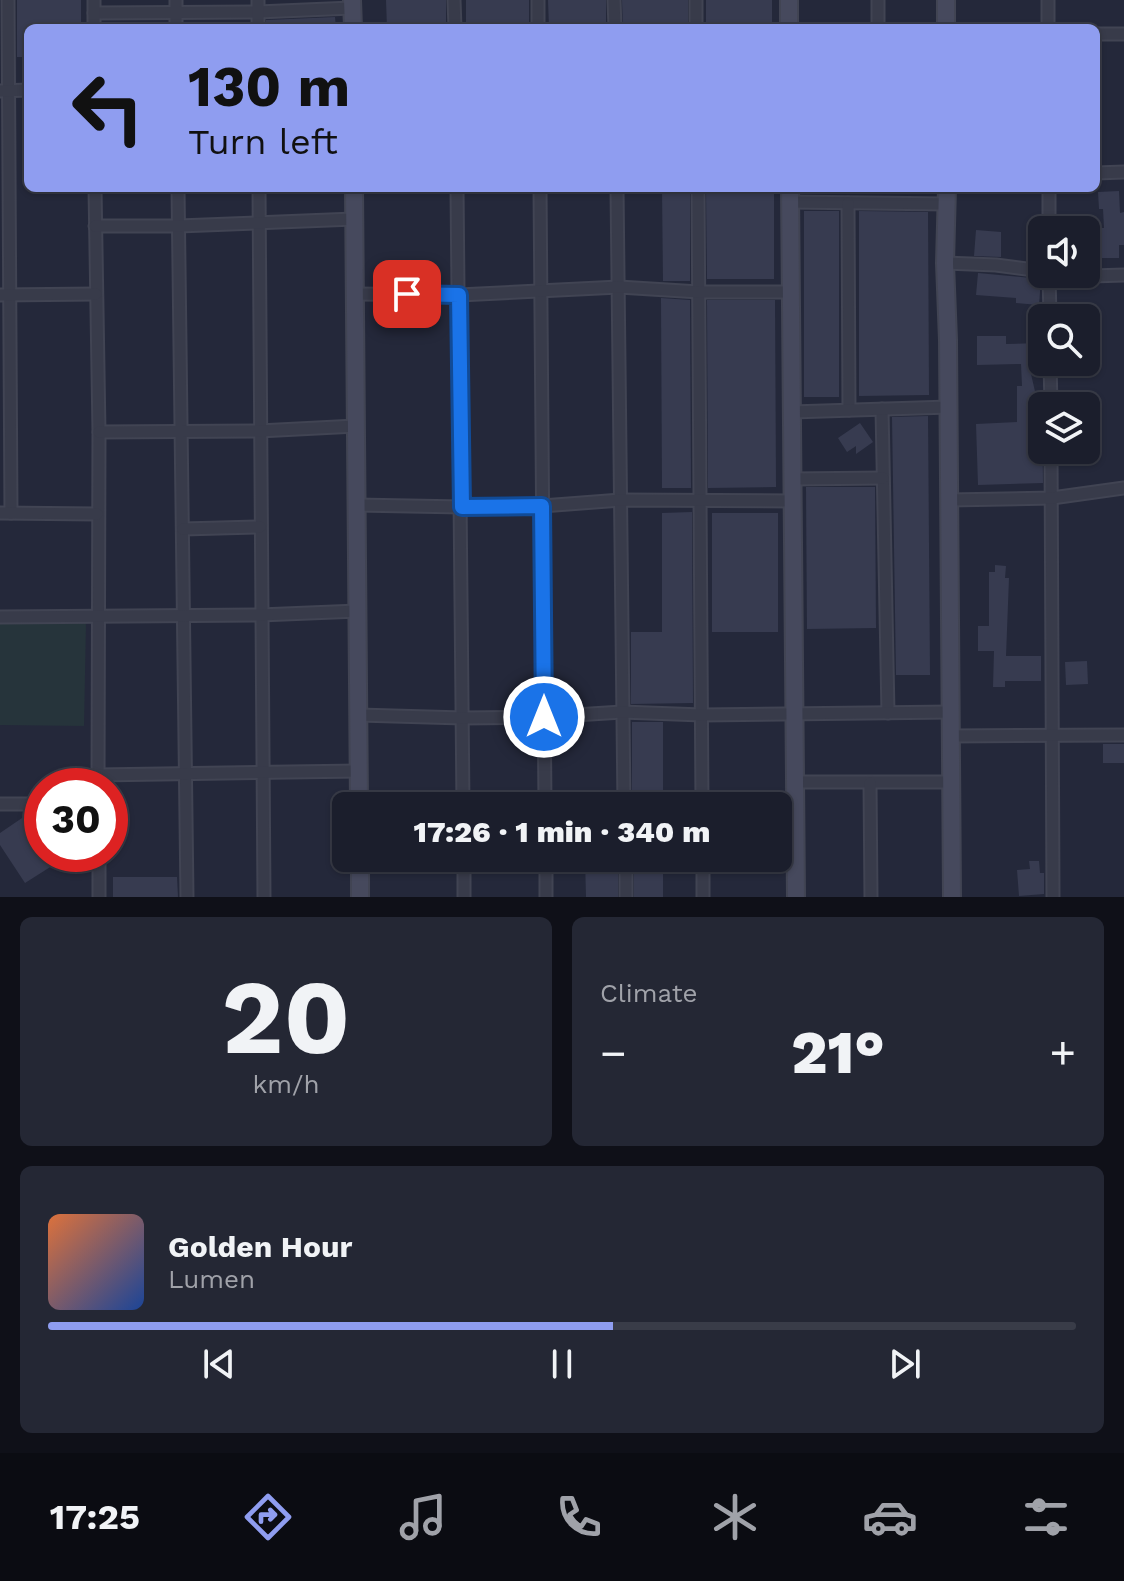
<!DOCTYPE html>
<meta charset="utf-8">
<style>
:root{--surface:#1b1e2c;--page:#242734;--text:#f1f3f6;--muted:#a0a2a9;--line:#393c48;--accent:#8f9df0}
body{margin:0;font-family:"Work Sans",sans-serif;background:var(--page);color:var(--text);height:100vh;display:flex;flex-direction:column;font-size:30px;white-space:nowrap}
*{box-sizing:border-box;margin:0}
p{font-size:26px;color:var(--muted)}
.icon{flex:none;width:44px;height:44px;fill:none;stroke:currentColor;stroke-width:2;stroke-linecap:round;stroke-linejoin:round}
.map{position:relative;height:897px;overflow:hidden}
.drawer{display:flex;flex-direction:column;gap:20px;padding:20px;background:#0f1018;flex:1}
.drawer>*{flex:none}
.hud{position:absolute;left:24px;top:24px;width:1076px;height:168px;border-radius:12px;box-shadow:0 2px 6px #0004,0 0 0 2px var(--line);background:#8f9df0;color:#111;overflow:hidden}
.buttons{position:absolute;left:1028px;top:216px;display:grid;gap:16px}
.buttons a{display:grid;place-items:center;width:72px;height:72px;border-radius:12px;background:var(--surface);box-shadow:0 2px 6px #0004,0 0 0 2px var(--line);font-size:40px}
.speed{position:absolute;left:24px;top:768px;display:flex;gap:16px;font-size:40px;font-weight:700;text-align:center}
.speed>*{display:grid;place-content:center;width:104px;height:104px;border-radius:50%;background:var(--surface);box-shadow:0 2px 6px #0004,0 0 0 2px var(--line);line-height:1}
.speed .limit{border:12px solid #d22;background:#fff;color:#111}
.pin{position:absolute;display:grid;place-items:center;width:68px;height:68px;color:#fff;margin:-34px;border-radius:16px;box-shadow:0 4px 12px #0006}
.me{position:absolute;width:88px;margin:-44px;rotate:0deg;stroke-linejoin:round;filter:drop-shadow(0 0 6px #0008)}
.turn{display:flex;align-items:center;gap:28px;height:168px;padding:0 32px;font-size:36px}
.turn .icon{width:104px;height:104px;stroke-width:2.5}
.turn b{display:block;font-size:56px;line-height:68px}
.big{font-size:60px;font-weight:800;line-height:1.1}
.drawer .card{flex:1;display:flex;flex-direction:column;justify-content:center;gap:12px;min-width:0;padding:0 28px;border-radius:12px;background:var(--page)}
.drawer .dial{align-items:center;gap:0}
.dial b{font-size:104px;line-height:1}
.song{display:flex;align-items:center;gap:24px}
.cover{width:96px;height:96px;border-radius:12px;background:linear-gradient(135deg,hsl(20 70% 55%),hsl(220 70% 35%))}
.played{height:8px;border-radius:4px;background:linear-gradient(90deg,var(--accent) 55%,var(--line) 55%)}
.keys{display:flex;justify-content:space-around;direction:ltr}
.heat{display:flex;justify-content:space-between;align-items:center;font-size:44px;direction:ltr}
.drawer .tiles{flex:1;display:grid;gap:20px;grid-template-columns:1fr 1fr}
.card:last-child{grid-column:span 2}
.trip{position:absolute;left:332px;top:792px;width:460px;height:80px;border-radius:12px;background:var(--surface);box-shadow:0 2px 6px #0004,0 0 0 2px var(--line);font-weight:800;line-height:80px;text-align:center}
.tabs{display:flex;height:128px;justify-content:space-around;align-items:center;background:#0b0c12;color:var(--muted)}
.tabs .icon{width:56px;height:56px}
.tabs .current{color:var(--accent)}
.tabs b{font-size:36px;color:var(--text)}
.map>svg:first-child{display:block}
.green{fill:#26343b}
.building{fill:#373b50}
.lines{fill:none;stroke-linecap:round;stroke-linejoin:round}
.street-casing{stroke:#414453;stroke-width:15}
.secondary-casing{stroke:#414453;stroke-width:20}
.street{stroke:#383b4a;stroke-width:11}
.secondary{stroke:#46495d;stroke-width:16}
.route-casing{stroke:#114b97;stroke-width:20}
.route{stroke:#1a73e8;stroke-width:14}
</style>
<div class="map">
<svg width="1124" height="897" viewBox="0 0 1124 897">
<rect width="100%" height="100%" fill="#24283a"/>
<polygon class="green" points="0,621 86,622 84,726 0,725"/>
<g class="building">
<polygon points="17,0 81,0 81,28 28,28 28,57 17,57"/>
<polygon points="386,0 446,0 446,28 387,28"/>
<rect x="466" y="0" width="63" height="28"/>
<polygon points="548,0 606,0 606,28 549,28"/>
<polygon points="622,0 688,0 688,28 623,28"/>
<rect x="706" y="0" width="66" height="28"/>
<polygon points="335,17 336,28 266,28 266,20"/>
<polygon points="662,188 690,188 690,281 663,281"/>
<polygon points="706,188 774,188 774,279 707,279"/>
<polygon points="1119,191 1120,213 1124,212 1124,245 1119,245 1119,258 1098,258 1098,228 1104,228 1103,209 1099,209 1098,192"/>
<rect x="804" y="211" width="35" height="186"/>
<polygon points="859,211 928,212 929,395 859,396"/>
<polygon points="976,230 1001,232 1001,257 974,256"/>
<polygon points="978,273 1041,279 1039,305 1016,303 1016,298 976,295"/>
<polygon points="661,298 690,300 691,488 662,488"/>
<polygon points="707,300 775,300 776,487 708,488"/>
<polygon points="977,336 1006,336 1006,344 1042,343 1042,373 1031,374 1037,400 1042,403 1043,483 978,485 976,424 1017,422 1017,386 1022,386 1021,364 977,365"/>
<polygon points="928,416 930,675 896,675 892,417"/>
<polygon points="860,423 873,442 856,454 856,446 847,452 838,438"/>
<polygon points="806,487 875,487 876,628 807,629"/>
<polygon points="692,512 693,703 631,704 631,632 662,632 662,513"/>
<rect x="712" y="513" width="66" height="119"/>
<polygon points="995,565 1006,566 1005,578 1009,578 1006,656 1041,656 1041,681 1005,681 1005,687 993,687 994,651 978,651 978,626 989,626 989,572 995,572"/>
<polygon points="1087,661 1088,684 1066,685 1065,662"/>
<rect x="632" y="722" width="31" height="84"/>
<rect x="1103" y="744" width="21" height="19"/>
<polygon points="25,816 42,843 42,854 49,854 55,864 25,883 0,845 0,833"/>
<polygon points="585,858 618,858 618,897 586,897"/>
<rect x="634" y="858" width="29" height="39"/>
<polygon points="1029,861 1039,861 1040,873 1044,873 1044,894 1019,896 1017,870 1030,869"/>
<polygon points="113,877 177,877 178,897 113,897"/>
</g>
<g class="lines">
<g class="street-casing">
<g id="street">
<polyline points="8,0 11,513"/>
<polyline points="176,0 176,28"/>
<polyline points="454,0 455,28"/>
<polyline points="538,0 538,28"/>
<polyline points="614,0 615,28"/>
<polyline points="696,0 696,28"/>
<polyline points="878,0 878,28"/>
<polyline points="1048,0 1048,28"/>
<polyline points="94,13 258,12 352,8"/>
<polyline points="94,28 94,0"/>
<polyline points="258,28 258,0"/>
<polyline points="1096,34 1124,34"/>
<polyline points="0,91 28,90"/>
<polyline points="1096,173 1124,172"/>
<polyline points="95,188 99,432 98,786"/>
<polyline points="178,188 187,897"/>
<polyline points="259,188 264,897"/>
<polyline points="457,188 463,806"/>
<polyline points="540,188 545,806"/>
<polyline points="617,188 624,806"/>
<polyline points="698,188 702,806"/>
<polyline points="1049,188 1049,230"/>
<polyline points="791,202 947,204"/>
<polyline points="848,203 849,410"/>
<polyline points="95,226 179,226 354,219"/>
<polyline points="945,263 996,265 1042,271"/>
<polyline points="1049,274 1050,318"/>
<polyline points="1054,274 1060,277 1124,275"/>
<polyline points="355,294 459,295 619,287 699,292 791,292"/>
<polyline points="0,295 96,294"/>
<polyline points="1050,362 1051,406"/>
<polyline points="882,409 888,713"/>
<polyline points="792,412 949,407"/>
<polyline points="99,432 259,431 356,426"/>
<polyline points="1051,450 1053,897"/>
<polyline points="792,479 883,478"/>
<polyline points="949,500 1052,498 1124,488"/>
<polyline points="357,505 462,507 542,506 621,500 793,501"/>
<polyline points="0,513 97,514"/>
<polyline points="183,529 260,527"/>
<polyline points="0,617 260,615 358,611"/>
<polyline points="359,715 463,718 544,717 622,712 702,715 951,712"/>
<polyline points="951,736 1124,735"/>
<polyline points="98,775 359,771"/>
<polyline points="794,782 951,782"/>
<polyline points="870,783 871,897"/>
<polyline points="0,804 42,804"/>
<polyline points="99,854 99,897"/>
<polyline points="464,858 464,897"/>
<polyline points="546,858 546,897"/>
<polyline points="626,858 626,897"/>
<polyline points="703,858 703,897"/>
</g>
</g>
<g class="secondary-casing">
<g id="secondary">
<polyline points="352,0 353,28"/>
<polyline points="946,0 946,28"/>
<polyline points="789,28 789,0"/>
<polyline points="354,188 359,806"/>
<polyline points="790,188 796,897"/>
<polyline points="947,188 945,263 948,340 952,897"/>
<polyline points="360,858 360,897"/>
</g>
</g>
<use href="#street" class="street"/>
<use href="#secondary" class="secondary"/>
</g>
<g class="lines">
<g class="route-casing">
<polyline id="route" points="407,294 459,295 462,507 542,506 544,717"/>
</g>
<use href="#route" class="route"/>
</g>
</svg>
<div class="buttons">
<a><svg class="icon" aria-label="sound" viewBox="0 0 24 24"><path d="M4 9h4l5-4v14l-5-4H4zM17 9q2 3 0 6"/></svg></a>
<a><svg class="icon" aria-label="search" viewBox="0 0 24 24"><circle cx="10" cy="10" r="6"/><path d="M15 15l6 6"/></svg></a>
<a><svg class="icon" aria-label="layers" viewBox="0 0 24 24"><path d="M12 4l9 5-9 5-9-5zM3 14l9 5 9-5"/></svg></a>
</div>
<div class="speed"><div class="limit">30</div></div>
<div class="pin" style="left:407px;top:294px;background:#d93025"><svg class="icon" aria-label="arrive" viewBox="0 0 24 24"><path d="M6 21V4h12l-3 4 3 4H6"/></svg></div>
<svg class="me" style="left:544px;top:717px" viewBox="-20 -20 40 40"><circle r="17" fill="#1a73e8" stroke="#fff" stroke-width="3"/><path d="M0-11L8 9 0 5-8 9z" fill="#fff"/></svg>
<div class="trip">17:26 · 1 min · 340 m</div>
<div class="hud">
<div class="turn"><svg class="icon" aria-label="left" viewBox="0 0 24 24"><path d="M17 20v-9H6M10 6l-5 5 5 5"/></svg><div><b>130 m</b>Turn left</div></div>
</div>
</div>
<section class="drawer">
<div class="tiles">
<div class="card dial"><b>20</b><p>km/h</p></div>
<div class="card"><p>Climate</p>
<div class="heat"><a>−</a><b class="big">21°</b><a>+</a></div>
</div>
<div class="card">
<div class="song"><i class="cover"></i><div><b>Golden Hour</b><p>Lumen</p></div></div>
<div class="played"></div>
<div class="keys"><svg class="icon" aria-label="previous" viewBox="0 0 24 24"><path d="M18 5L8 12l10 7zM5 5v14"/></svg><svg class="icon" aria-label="pause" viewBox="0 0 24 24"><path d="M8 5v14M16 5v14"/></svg><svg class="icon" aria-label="next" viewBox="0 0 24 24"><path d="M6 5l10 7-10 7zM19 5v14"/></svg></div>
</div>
</div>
</section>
<nav class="tabs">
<b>17:25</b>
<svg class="icon current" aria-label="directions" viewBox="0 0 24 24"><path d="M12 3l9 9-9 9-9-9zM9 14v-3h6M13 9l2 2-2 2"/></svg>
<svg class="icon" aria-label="music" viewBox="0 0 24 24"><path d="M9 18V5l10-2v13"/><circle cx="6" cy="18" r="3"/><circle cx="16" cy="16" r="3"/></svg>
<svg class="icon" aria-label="phone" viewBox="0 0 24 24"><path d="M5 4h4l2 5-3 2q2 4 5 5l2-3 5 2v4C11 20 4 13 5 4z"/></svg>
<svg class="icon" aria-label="climate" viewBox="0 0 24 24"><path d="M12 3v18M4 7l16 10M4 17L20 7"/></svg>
<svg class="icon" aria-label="car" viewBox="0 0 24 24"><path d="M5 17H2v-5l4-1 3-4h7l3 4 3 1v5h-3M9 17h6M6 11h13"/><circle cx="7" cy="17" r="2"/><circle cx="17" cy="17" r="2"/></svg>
<svg class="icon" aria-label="filters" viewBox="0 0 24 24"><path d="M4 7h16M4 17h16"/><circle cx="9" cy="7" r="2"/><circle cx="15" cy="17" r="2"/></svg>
</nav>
